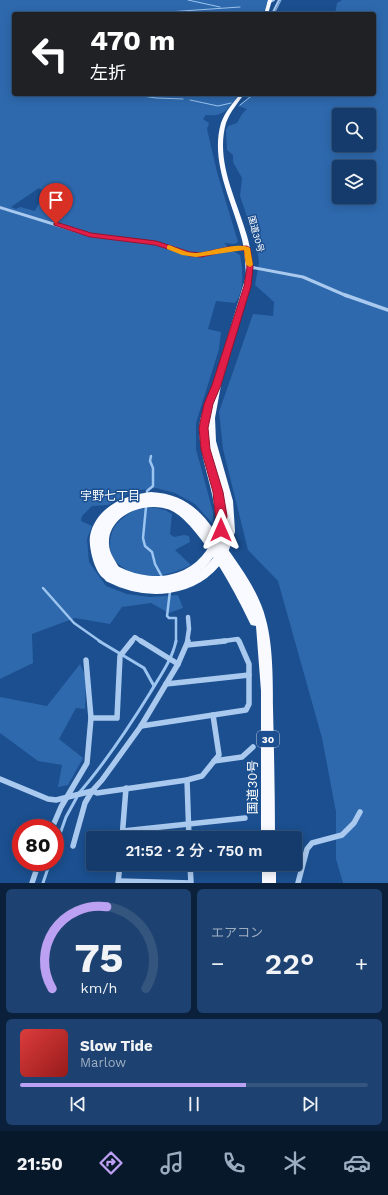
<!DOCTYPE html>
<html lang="ja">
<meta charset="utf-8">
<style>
:root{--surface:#143b6b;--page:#1d4271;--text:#f1f3f6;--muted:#9dadc1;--line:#33557e;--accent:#bca0f2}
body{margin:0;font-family:"Work Sans","Noto Sans JP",sans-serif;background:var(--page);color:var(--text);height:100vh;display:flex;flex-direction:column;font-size:15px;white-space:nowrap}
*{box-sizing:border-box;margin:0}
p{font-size:13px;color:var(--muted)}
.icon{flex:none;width:22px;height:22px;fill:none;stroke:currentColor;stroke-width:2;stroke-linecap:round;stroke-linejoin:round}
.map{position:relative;height:883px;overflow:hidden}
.drawer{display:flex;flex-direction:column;gap:6px;padding:6px;background:#0b203b;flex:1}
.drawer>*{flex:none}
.top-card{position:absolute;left:12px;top:12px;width:364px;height:84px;border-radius:4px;box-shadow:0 2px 10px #0003,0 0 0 1px var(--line);background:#202124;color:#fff;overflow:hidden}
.fabs{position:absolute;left:332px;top:108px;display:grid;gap:8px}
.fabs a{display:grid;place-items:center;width:44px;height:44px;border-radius:4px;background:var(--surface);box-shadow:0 2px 10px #0003,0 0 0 1px var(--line);font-size:20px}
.speed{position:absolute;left:12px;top:819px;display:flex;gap:8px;font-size:20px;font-weight:700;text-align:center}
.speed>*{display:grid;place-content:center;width:52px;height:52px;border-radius:50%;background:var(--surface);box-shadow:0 2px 10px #0003,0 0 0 1px var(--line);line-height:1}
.speed .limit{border:6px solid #d22;background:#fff;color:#111}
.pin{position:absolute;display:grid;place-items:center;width:34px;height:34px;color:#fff;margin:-41px -17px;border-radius:50% 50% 50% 0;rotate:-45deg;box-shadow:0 0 4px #0007}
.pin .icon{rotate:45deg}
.me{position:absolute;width:44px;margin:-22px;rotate:0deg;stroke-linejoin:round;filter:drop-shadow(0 0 3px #0008)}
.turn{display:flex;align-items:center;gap:14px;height:84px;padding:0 12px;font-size:18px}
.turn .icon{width:52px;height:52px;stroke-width:2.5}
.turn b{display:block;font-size:28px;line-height:34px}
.big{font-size:30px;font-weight:600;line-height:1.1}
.drawer .widget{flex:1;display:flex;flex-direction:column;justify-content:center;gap:6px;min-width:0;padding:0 14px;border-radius:6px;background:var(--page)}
.drawer .dial{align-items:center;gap:0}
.dial svg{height:104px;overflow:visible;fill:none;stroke:var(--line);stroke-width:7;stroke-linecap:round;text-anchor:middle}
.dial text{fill:var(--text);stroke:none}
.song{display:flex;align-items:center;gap:12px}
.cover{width:48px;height:48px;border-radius:6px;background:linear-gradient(135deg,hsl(0 70% 55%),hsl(0 70% 35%))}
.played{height:4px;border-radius:2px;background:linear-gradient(90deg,var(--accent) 65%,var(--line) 65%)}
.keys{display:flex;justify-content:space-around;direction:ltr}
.heat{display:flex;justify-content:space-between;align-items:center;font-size:22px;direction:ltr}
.drawer .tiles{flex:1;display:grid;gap:6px;grid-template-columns:1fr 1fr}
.widget:last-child{grid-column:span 2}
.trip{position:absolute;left:86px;top:831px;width:216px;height:40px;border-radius:4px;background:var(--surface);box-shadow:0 2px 10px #0003,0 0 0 1px var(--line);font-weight:600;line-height:40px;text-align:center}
.tabs{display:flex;height:64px;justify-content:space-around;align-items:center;background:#08182b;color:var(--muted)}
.tabs .icon{width:28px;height:28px}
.tabs .selected{color:var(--accent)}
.tabs b{font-size:18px;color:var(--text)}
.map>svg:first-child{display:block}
.green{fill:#2e69ad;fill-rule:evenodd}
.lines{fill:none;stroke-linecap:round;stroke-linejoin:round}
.stream-far2{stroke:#9cc4f0;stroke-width:1}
.stream-far1{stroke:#9cc4f0;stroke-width:2.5}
.stream{stroke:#9cc4f0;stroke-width:3}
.minor-far4{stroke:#a9c9ee;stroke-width:2}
.minor-far3{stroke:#a9c9ee;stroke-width:3}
.minor-far2{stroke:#a9c9ee;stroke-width:3.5}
.minor-far1{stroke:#a9c9ee;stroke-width:4.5}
.minor{stroke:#a9c9ee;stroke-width:5.5}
.tertiary{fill:#a9c9ee;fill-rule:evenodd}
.trunk{fill:#f8faff;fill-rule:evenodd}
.trunk-bridge{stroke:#f8faff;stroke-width:10}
.route{fill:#e11d48;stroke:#92132f}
.slow{fill:#f59e0b}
.labels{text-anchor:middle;stroke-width:3;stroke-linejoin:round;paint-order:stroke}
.far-street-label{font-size:9px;fill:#fff;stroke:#1b4f8f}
.shield{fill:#1b4f8f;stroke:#bbcadd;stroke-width:1}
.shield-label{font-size:10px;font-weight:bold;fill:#fff}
.neighbourhood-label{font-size:12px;fill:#fff;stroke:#1b4f8f}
.near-street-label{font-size:13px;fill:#fff;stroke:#1b4f8f}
</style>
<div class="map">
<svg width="388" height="883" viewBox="0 0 388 883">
<rect width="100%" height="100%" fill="#1b4f8f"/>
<g class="green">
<path d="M0,0H268L263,14H14V94H98L103,97L115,96L116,94H239C228,108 226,117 206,115L203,119L209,123L207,129L217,172L238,242L235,244L224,243L228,247V252H235L240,255C243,270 245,290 235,303L216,301L208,329L221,332L219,349L196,423V449L213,512V524L195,504L175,493L156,488L133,491L108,505L92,506L82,516L81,521L92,526L87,539L89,562L106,586L127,594L150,597L178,595L183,608L169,613L151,603L122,607L110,624L75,618L32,634L33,663L0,679ZM39,188L47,194L40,201L35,211L20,207L16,209L11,207Z"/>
<path d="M342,0H388V883H343L336,859V812L322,738L278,581L248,550L223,449L219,412L253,314L273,316L274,302L255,285L259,262L256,243L240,196L242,178L233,162V155L227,150L226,130L228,126L237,123L242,114L247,109L238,106L252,94H374V14H335L337,3ZM339,115H369V145H339ZM339,167H369V197H339Z"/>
<path d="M156,508L165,510L172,514L170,534L174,537L184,535L189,536L190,542L175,550L191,565C169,576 141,583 121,566C113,560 109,553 110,542C111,532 114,525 122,519C127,514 133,510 141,509C146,508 151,508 156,508Z"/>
<polygon points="80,664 86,677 85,709 76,708 59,739 83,758 68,785 58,787 62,765 38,761 0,733 0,697 47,706"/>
</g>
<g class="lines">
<g class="stream-far2">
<polyline points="188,0 220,7"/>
<polyline points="168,12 240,7"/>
<polyline points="274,14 281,0"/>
<polyline points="128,94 156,98 183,99"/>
<polyline points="190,100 218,106 231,103"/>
<polyline points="240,105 254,94"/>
</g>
<g class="stream-far1">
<polyline points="147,494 147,491 153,486 153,468 150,461 151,456"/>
<polyline points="146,507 143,538 145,546 152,552 155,564 162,577"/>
<polyline points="43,588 74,623 101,642"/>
<polyline points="170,591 167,616 169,618 176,618 176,642"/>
</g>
<g class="stream">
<polyline points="99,641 144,668 154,686"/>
<path d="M79,793C106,762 129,727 150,693C160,676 172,660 176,641"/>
<polyline points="55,848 66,817 77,797"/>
<polyline points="43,883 50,862"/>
</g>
<g class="minor-far4">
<polyline points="268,3 274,0"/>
<polyline points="272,14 279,0"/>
</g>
<polyline class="minor-far3" points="250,267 303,277 347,296"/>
<polyline class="minor-far2" points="345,295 388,310"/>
<g class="minor-far1">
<polyline points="131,642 135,637 142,642"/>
<polyline points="187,642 189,629 188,617"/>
<polyline points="216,642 238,639 239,642"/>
</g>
<g class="minor">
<polyline points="141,641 178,664"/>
<polyline points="187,645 225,641"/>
<polyline points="166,684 249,675"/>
<polyline points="91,718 117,718 120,656 132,641"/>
<polyline points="141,726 246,710 249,704 249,664 239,641"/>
<polyline points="214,761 242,757 253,747"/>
<polyline points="0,779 48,799 56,800 92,791 97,793 187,780 202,776 219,755 213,715"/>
<polyline points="187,780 189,838"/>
<polyline points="52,828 61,807 87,763 91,718 86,660"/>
<polyline points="123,831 245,818"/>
<polyline points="122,838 126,788"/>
<polyline points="73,846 85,803 92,791 102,780 141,726 178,664 188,641"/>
<polyline points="119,881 191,883 190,864"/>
<polyline points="32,883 39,862"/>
<polyline points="118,883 120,864"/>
<polyline points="298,883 307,849 312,843 342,835 354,823 360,812"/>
</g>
<polygon class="tertiary" points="0,206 91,234 156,242 190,252 201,253 228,247 247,246 250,248 247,250 228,251 201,257 190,256 155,245 90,237 0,209"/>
<g class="trunk">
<polygon points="268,0 272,0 268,14 264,14"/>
<path d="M240,94H244C238,103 230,112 226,123C215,162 237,200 247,236C251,249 252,262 252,276L221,385L215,418L216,441L233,501L235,531L234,534L230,535L226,534L225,532L221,534L217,533L216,530C216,520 215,509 213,499C209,475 192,434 203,411H208L213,385L246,276C245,262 245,249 241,236C231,199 210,161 221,123C225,112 233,103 240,94Z"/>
<path d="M151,492C187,494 203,513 222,541C239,565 259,591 266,620C273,645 273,682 273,708C274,751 275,795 275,838H261V691L256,626L251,625C237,595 201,528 174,512C152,499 110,512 109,541C108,553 116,561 121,571L120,574L116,575L113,574L114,577L113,580C97,586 88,548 90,536C92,524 100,513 110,506C122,497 137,494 151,492Z"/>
<rect x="262" y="864" width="14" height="19"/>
</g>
<g class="trunk-bridge">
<path d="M116,571C159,593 207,579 221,530"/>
<path d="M109,577C146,596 194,594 220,557C225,549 227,540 230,531"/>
</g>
</g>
<polygon class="route" points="56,222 91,233 156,241 190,252 201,253 228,247 247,246 250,248 253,267 251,286 221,385 213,404 208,428 210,449 223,492 227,516 224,532 221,534 217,532 213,492 201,449 199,428 204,404 212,385 244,286 247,267 244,250 228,251 201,257 190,256 155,245 90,237 54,225 54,223"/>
<path class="slow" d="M169,245C178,248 187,254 197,253C209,252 241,241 250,248L253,265L250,267L246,265L244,250L196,257L182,255L167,249V246Z"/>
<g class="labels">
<g class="far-street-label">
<text transform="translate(256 234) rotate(75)" y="3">国道30号</text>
</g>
<rect class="shield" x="257" y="731" width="22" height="16" rx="3"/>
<g class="shield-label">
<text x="268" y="743">30</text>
</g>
<g class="neighbourhood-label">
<text x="110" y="500">宇野七丁目</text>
</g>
<g class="near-street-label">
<text transform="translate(252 787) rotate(-90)" y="5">国道30号</text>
</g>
</g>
</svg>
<div class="fabs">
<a><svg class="icon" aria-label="search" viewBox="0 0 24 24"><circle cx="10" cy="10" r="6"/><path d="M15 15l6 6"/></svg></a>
<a><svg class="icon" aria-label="layers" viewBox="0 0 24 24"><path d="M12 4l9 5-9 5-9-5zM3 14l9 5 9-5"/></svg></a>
</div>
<div class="speed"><div class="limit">80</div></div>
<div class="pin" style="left:56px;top:224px;background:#d93025"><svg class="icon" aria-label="arrive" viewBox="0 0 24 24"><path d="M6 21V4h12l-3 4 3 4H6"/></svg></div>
<svg class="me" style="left:221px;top:530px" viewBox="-20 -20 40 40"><path d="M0-17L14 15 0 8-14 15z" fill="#e11d48" stroke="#fff" stroke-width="4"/></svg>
<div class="trip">21:52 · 2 分 · 750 m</div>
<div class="top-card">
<div class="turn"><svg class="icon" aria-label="left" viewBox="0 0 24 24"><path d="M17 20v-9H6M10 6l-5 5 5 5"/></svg><div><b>470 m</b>左折</div></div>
</div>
</div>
<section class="drawer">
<div class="tiles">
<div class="widget dial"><svg viewBox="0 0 100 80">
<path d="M14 69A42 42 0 1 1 86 69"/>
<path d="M14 69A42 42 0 0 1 56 6" stroke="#bca0f2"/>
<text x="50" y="56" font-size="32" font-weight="700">75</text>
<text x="50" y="72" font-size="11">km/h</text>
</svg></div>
<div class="widget"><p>エアコン</p>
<div class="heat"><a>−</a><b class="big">22°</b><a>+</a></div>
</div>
<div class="widget">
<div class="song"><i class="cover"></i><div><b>Slow Tide</b><p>Marlow</p></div></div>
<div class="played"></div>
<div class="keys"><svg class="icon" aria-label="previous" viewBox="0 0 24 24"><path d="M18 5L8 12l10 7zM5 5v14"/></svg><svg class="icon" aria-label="pause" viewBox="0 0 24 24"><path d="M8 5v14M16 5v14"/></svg><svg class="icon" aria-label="next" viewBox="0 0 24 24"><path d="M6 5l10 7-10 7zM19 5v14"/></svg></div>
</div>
</div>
</section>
<nav class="tabs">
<b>21:50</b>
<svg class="icon selected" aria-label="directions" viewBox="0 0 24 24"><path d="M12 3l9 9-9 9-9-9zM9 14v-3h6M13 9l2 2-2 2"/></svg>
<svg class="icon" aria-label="music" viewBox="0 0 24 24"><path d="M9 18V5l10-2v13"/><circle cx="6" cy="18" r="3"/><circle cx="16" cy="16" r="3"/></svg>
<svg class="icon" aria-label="phone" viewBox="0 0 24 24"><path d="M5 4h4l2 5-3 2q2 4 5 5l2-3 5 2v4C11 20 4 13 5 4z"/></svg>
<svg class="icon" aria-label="climate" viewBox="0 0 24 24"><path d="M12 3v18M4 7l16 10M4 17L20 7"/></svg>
<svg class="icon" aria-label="car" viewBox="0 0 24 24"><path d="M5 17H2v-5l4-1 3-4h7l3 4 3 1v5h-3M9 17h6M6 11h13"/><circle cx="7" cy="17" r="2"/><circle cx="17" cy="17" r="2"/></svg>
</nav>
